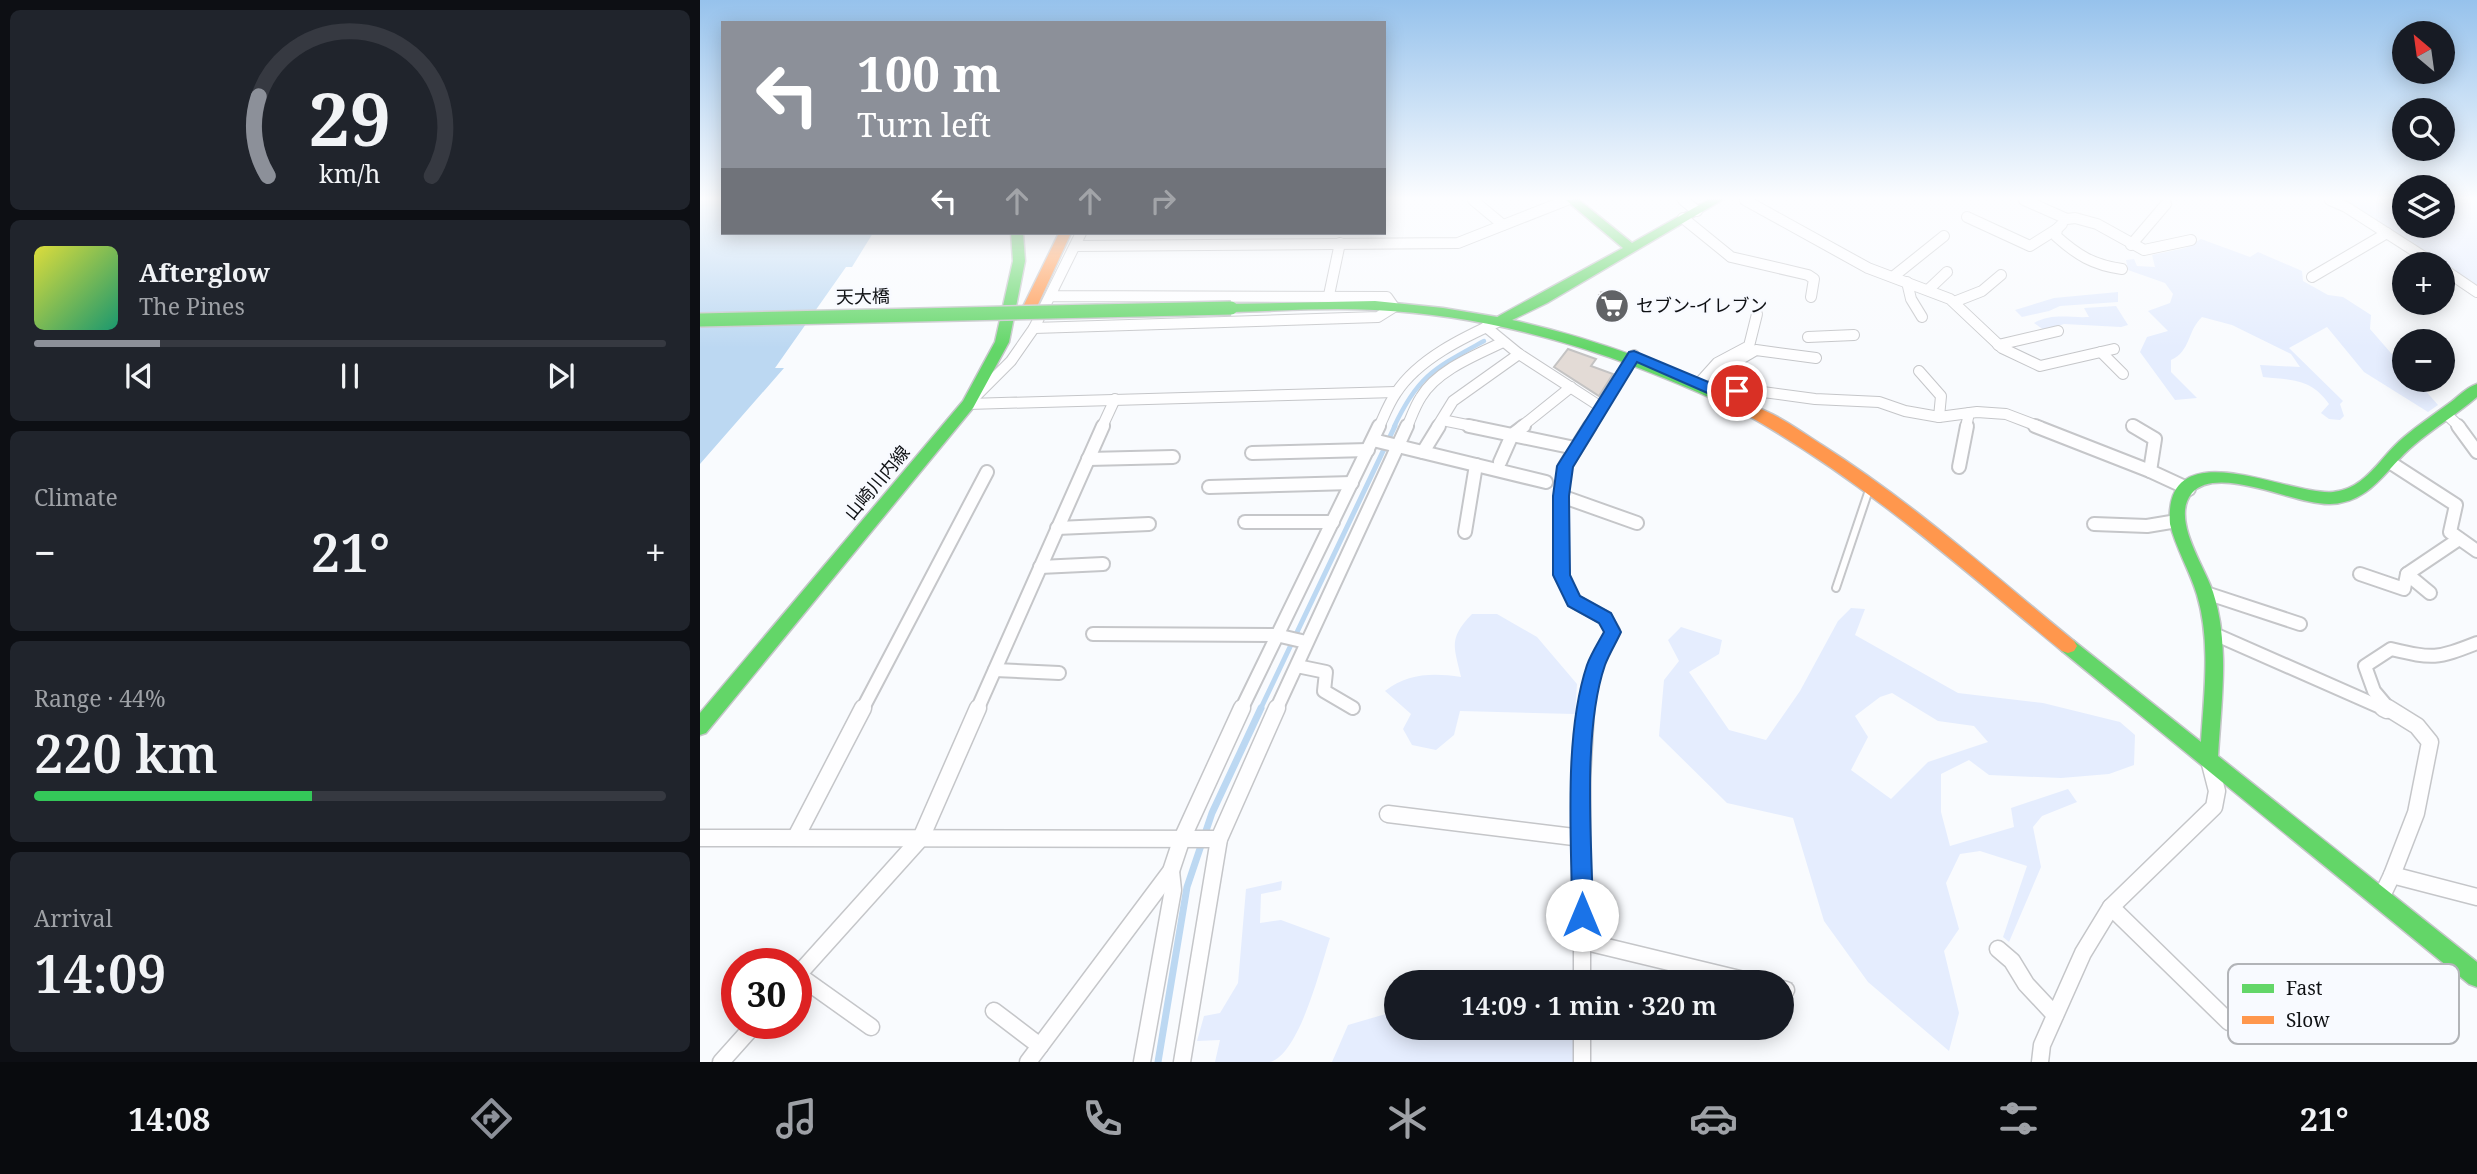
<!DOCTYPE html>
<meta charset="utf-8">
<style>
:root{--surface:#171b24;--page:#20242c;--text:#f1f3f6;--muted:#9ea1a6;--line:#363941;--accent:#8c9099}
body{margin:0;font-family:"Noto Serif","Noto Sans JP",serif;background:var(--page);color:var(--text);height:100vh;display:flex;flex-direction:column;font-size:26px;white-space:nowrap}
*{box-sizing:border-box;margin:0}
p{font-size:23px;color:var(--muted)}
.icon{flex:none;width:38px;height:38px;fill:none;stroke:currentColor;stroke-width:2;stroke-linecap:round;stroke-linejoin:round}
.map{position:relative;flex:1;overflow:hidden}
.details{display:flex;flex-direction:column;gap:10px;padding:10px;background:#0d0f14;width:700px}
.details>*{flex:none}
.top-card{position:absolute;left:21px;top:21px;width:665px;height:214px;border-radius:0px;box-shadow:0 4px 18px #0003;background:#8c9099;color:#fff;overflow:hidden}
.needle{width:46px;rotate:331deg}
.tools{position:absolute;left:1692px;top:21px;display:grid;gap:14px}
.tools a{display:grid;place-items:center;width:63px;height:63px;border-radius:50%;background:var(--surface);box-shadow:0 4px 18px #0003;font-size:35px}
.speed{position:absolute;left:21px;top:948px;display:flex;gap:14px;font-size:35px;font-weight:700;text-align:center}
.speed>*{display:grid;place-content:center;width:91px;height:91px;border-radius:50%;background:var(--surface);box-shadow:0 4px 18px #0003;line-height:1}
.speed .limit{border:10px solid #d22;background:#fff;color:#111}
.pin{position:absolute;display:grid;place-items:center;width:60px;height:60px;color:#fff;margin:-30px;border:4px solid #fff;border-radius:50%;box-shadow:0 2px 7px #0007}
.me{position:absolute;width:77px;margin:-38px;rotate:0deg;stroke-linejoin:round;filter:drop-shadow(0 0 5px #0008)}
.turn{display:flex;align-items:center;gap:24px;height:147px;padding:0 21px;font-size:32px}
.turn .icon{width:91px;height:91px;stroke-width:2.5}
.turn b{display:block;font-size:49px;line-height:60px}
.lanes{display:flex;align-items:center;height:66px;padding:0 21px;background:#0003;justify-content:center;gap:35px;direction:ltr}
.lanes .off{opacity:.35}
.big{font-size:52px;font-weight:600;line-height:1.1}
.details .widget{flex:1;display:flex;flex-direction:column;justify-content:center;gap:10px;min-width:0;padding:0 24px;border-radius:10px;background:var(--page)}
.details .dial{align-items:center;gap:0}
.dial svg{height:182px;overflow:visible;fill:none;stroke:var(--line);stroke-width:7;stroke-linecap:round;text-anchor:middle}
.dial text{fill:var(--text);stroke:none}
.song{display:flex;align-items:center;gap:21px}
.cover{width:84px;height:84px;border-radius:10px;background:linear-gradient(135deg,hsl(60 70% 55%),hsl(160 70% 35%))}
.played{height:7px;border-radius:4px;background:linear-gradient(90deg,var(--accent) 20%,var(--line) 20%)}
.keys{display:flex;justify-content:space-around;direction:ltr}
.heat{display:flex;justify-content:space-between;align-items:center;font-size:38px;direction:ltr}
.charge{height:10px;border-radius:5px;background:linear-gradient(90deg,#34c759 44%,var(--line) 0)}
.trip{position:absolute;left:684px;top:970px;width:410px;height:70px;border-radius:35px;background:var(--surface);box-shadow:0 4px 18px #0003;font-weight:600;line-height:70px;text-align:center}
.tabs{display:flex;height:112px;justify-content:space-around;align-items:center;background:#090b0e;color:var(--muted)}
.tabs .icon{width:49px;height:49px}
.tabs .current{color:var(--accent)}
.tabs b{font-size:32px;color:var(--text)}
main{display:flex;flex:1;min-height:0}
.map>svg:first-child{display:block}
.green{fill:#e5edfe;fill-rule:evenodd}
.water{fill:#bcd8f2}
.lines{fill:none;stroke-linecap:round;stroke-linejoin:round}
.stream-far2{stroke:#bcd8f2;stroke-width:4.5}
.stream-far1{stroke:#bcd8f2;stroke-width:5}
.stream{stroke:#bcd8f2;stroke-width:7}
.building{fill:#e3dbd6;stroke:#c4c3c3;stroke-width:2}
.lane-casing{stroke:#c5c6c9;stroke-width:10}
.street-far2-casing{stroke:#c5c6c9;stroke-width:12}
.street-far1-casing{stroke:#c5c6c9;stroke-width:16}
.street-casing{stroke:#c5c6c9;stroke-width:19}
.fast-casing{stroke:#c5c6c9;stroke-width:3}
.slow-casing{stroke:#c5c6c9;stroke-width:3}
.lane{stroke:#fefeff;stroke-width:6}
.street-far2{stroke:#fefeff;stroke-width:10}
.street-far1{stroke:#fefeff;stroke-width:12}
.street{stroke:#fefeff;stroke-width:16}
.fast{fill:#63d668;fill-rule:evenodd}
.slow{fill:#ff974d;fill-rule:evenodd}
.fast-bridge-casing{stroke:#c5c6c9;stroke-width:16;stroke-linecap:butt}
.fast-bridge{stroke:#63d668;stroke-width:13}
.route{fill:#1a73e8;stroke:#114b97;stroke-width:2}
.labels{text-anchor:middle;stroke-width:5;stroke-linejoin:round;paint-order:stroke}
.street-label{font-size:18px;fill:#0f1114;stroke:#f8faff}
.poi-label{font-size:18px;fill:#0f1114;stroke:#f8faff;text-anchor:start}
.key{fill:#f8faff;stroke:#b2b4b8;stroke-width:2}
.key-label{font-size:19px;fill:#0f1114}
</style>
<main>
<section class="details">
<div class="widget dial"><svg viewBox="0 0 100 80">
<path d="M14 69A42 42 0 1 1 86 69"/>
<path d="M14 69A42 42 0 0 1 10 34" stroke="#8c9099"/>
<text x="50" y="56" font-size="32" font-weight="700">29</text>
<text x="50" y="72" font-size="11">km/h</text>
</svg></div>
<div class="widget">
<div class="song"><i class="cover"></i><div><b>Afterglow</b><p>The Pines</p></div></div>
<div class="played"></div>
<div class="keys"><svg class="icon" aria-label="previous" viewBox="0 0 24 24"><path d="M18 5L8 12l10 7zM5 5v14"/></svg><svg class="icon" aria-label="pause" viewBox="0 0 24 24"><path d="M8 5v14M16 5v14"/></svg><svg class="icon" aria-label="next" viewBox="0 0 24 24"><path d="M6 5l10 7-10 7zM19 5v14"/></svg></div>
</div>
<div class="widget"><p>Climate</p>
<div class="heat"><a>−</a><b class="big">21°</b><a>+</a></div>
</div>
<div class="widget"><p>Range · 44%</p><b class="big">220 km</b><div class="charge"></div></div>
<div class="widget"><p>Arrival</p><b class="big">14:09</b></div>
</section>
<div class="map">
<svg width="1777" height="1062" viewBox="0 0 1777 1062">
<rect width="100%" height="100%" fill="#f9fbfe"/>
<g class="green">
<polygon points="1641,200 1704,200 1704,226 1743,226 1743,200 1777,200 1777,288"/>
<path d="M1501,239L1550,257L1558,252L1602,271L1603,281L1628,295L1643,297L1671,315L1670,329L1704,368V380H1716L1738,405L1728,412L1664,372L1627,327L1589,348L1643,401L1640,404L1644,416L1640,420L1629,419L1621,413L1629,404C1611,378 1591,380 1563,377L1560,365L1600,367L1591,354L1532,325L1502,317C1487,331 1491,351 1471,360V372L1497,398L1475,400L1440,352L1447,337L1468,331L1448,311L1470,303L1473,294L1465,283L1428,270L1426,260L1434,259L1437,266L1455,267L1452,255L1485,248Z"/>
<polygon points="1418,292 1418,302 1360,306 1349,311 1322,317 1315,310 1354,298"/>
<path d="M1416,306L1428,325L1421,327L1364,324L1344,330L1334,323C1352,313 1369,318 1389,317L1384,308Z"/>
<path d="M1151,608L1165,609L1155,635L1258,693L1343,703L1420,722L1435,735L1434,765L1409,774L1361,778L1289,775L1269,760L1241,774V812L1250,846L1314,827L1311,808L1368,789L1377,802L1342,816L1333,827L1341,867L1309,942L1303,937L1327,866L1280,851L1260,854L1246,883L1259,929L1244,951L1259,1013L1249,1051L1168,982L1124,921L1093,818L1027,803L959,736L964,680L979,661L968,640L981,627L1022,640L1019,654L989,672L1029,730L1066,740L1100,691L1138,621ZM1192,693L1238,721L1274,726L1288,742L1228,762L1191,799L1151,770L1168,737L1155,716L1180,697Z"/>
<path d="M772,614H797L837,637L877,684L875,714L760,711L754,735L736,750L712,745L703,729L711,714L685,691C708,673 733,673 761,677C754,646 748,639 772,614Z"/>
<path d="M582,881L581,890L561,894L560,923L581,920L630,938C621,965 600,1054 570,1062C554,1062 532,1062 515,1062L520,1040L497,1041L504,1016L520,1013L538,983L546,889Z"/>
<polygon points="696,1011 696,1027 847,1027 873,1036 873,1062 632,1062 648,1025"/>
</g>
<polygon class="water" points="0,200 23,200 23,233 173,233 152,267 146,267 75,368 84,368 0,464"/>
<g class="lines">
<path class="stream-far2" d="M694,427C718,375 735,368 784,341"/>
<polyline class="stream-far1" points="560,710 695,426"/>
<polyline class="stream" points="458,1062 487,887 512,813 561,708"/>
</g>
<g class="building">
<polygon points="920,291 925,316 903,318 899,295 902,295 901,292"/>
<polygon points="868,349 896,359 891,366 913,374 899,396 854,367"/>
</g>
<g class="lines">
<g class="lane-casing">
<polyline id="lane" points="1136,588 1170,487"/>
</g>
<g class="street-far2-casing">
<g id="street-far2">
<polyline points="773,200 803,225"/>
<polyline points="983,200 997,211"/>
<polyline points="1045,200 1168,268 1250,299 1302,348 1340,366 1414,349"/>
<polyline points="1324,200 1367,219 1375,218 1397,224 1444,250 1491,240"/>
<polyline points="1630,200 1646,207 1735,264"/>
<polyline points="1267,217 1330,246 1357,229"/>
<polyline points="983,218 1031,257 1108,275 1114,279 1111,297"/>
<path d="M1362,224L1357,229L1356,236C1377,255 1393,265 1422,269"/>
<polyline points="1431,245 1466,204"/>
<polyline points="376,246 758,243 867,200"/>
<polyline points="1743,269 1777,292"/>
<polyline points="1194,276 1244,236"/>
<polyline points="1612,277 1687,233"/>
<polyline points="1207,282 1211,299 1222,317"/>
<polyline points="1228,290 1247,272"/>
<polyline points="629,295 640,243"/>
<polyline points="351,296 687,297 694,307 678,317 334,328 381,233"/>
<polyline points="1254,302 1282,291 1301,275"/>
<polyline points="786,327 819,354 901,407"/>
<polyline points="1108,337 1154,335"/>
<polyline points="1298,345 1358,331"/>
<polyline points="1401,352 1423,374"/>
<polyline points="1219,371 1241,396 1239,417"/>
<polyline points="999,383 1017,363 1049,346 1057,314"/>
<polyline points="1010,388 1027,367 1056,350 1116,358"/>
<polyline points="1024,395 1048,390 1115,399 1179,402 1205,411 1239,417 1277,412 1306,414 1340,427"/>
<polyline points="273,399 311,361 334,328"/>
<polyline points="268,404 696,392"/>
<polyline points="1747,415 1760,427"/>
<polyline points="742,420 777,427"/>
<polyline points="1432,425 1436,427"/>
<polyline points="402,427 415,399"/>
<path d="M679,427C684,416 689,403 696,393C718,359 764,337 800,321"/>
<path d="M707,427C711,418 715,406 721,397C737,370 776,355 803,342"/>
<polyline points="737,427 753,401 819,354"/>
<polyline points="821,427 871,387"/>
<polyline points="889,427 934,355"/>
<polyline points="1266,427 1269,413"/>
</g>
</g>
<g class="street-far1-casing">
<g id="street-far1">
<polyline points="769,426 875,448"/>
<polyline points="1335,426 1450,471"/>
<polyline points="1433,426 1455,439 1450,471 1489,489"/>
<polyline points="1758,426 1777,452"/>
<polyline points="673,440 846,482"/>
<polyline points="723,452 739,426"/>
<polyline points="552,453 668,450"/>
<polyline points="388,459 473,457"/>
<polyline points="800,462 812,435 824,426"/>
<polyline points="1691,463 1756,505 1750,532 1777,551"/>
<polyline points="1259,467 1267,426"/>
<polyline points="509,487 652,483"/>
<polyline points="861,496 937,523"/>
<polyline points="545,522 633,522"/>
<polyline points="1394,524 1447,526 1477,521"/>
<polyline points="357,528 449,524"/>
<polyline points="765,532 776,465"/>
<polyline points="340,567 403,564"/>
<polyline points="1660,574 1704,589 1707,574 1759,539"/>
<polyline points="1707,574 1730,593"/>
<polyline points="1506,593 1600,624"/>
<polyline points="1512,633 1687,710"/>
<polyline points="393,634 576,635 606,642"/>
<polyline points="597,666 626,672 624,691 653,708"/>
<polyline points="295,670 359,673"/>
<polyline points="162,710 287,472"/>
<polyline points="277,710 403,426"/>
<polyline points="541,710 679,426"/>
<polyline points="576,710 707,426"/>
<polyline points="886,710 896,664 913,631 905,618 874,601 861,575 861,496 865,466 890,426"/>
<path d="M1690,710L1674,691L1665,666L1691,649C1734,659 1736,659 1777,643"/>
</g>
</g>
<g class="street-casing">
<g id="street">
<polyline points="1683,708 1687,710"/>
<polyline points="1688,708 1717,726 1730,742 1716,813 1692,875"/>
<polyline points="688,814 882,838"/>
<polyline points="96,837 163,708"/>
<polyline points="0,838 519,839"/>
<polyline points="1681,898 1692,875 1777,897"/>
<polyline points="1411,907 1529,1022"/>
<polyline points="882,941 1052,982"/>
<polyline points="1298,949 1312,961 1326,984 1355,1015"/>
<polyline points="98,975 171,1027"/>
<polyline points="96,977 221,838 278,708"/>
<polyline points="882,982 882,778 886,708"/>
<polyline points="1082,989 1086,990"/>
<polyline points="294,1011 340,1046"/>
<polyline points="882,1027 882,1062"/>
<polyline points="21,1062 55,1024"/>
<polyline points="328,1062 471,871 481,841 542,708"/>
<polyline points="442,1062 473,890 471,871"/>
<polyline points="482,1062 519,839 577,708"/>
<polyline points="1340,1062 1342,1045 1383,953 1411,907 1514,807 1517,791 1509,760"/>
</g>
</g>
<g class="fast-casing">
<g id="fast">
<path d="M866,200H879L932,243L1008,200H1022L847,303L812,320C898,339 978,370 1057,407L1059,411L1057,415H1047C930,358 806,316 675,310C627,307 579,311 531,312L525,308L531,304L675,301L743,308L797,317L923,248Z"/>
<polygon points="311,233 323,233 325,261 309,342 273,408 6,733 0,735 0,713 263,401 295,342 313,261"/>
<path d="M1777,384V397C1757,414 1734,428 1714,445C1686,468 1671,503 1630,504C1595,505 1518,464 1492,493C1470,518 1505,567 1513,592C1530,644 1521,703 1518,756L1777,962V987L1769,984L1362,651L1359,646L1362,641L1368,639L1374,641L1501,742C1504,694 1511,642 1497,595C1490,571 1476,549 1470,524C1463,428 1588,496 1633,492C1666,489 1680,457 1703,438C1718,425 1735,414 1751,402C1759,396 1767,387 1777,384Z"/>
</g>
</g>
<g class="slow-casing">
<g id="slow">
<polygon points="359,233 371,233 334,313 327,317 322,316 320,313"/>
<path d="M1052,406C1076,413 1100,431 1122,445C1212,502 1292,574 1374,641L1377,646L1374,651L1368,653L1362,651C1260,567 1163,480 1047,415L1045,411L1047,407Z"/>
</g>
</g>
<use href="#lane" class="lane"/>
<use href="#street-far2" class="street-far2"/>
<use href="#street-far1" class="street-far1"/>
<use href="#street" class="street"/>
<use href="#fast" class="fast"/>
<use href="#slow" class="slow"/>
<g class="fast-bridge-casing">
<polyline id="fast-bridge" points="0,320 531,308"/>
</g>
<use href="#fast-bridge" class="fast-bridge"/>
</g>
<linearGradient id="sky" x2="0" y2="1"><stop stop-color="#96c2ec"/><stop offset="0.57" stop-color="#fcfdff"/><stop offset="1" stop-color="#fcfdff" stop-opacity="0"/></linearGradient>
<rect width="1777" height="348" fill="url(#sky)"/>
<path class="route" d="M934,351L1025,389L1037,386L1044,391L1042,395L1024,400L1019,398L937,362L873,467L869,496L870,575L880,596L911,613L921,632C916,643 909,654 905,665C882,732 892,843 893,915L890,923L882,926L875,923L872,915C872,839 863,738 887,665C891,654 898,643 904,632L899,623L868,606L853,575V496L857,466L929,352Z"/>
<defs>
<g id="supermarket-disc" transform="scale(1.75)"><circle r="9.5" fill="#616366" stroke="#f8faff"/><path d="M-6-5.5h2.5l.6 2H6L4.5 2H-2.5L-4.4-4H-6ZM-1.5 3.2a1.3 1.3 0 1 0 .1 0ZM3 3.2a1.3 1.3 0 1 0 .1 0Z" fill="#fff"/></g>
</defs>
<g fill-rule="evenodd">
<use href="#supermarket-disc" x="912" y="306"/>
</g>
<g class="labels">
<g class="street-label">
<text transform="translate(163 297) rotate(-1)" y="6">天大橋</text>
<text transform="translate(177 483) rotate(-50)" y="6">山崎川内線</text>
</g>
<g class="poi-label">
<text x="936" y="312">セブン-イレブン</text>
</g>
</g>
<rect x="1528" y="964" width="231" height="80" rx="10" class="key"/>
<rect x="1542" y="984" width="32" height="9" fill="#63d668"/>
<rect x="1542" y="1016" width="32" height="8" fill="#ff974d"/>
<g class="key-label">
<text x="1586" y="995">Fast</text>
<text x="1586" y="1027">Slow</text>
</g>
</svg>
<div class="tools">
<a><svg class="needle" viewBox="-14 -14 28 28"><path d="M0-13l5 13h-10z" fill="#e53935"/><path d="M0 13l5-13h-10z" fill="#9ea1a6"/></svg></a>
<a><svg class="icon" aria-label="search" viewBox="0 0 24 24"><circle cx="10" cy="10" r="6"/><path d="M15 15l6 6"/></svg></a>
<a><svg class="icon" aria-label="layers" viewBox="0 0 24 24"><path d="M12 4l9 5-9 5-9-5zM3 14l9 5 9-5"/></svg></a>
<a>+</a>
<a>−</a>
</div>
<div class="speed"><div class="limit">30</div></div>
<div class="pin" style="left:1037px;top:391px;background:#d93025"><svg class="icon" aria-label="arrive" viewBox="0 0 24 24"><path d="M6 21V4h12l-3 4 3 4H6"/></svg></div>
<svg class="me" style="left:882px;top:915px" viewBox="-20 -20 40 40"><circle r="19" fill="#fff"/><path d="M0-13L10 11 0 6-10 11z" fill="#1a73e8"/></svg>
<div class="trip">14:09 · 1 min · 320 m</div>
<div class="top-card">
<div class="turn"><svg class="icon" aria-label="left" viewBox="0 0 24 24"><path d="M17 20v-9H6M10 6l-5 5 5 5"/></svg><div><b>100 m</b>Turn left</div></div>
<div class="lanes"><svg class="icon" aria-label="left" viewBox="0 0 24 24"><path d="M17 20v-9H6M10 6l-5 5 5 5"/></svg><svg class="icon off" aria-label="ahead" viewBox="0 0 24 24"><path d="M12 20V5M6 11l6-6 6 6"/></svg><svg class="icon off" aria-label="ahead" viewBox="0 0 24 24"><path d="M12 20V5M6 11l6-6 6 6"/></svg><svg class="icon off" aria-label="right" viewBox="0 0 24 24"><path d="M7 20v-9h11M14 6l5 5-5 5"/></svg></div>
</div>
</div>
</main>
<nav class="tabs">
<b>14:08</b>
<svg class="icon current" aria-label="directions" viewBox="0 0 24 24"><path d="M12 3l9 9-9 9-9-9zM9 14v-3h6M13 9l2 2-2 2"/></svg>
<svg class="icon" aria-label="music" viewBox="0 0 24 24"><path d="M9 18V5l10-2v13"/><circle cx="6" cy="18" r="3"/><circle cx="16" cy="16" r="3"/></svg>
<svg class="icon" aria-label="phone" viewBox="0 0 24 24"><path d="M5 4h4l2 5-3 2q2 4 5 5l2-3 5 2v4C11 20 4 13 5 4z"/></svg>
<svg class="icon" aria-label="climate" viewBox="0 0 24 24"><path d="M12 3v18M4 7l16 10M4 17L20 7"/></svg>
<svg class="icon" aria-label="car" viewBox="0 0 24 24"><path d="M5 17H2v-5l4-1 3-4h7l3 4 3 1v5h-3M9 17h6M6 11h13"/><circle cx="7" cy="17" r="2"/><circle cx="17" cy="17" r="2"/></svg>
<svg class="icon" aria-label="filters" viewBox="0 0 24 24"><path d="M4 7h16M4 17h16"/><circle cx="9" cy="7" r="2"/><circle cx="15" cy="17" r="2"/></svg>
<b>21°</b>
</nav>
